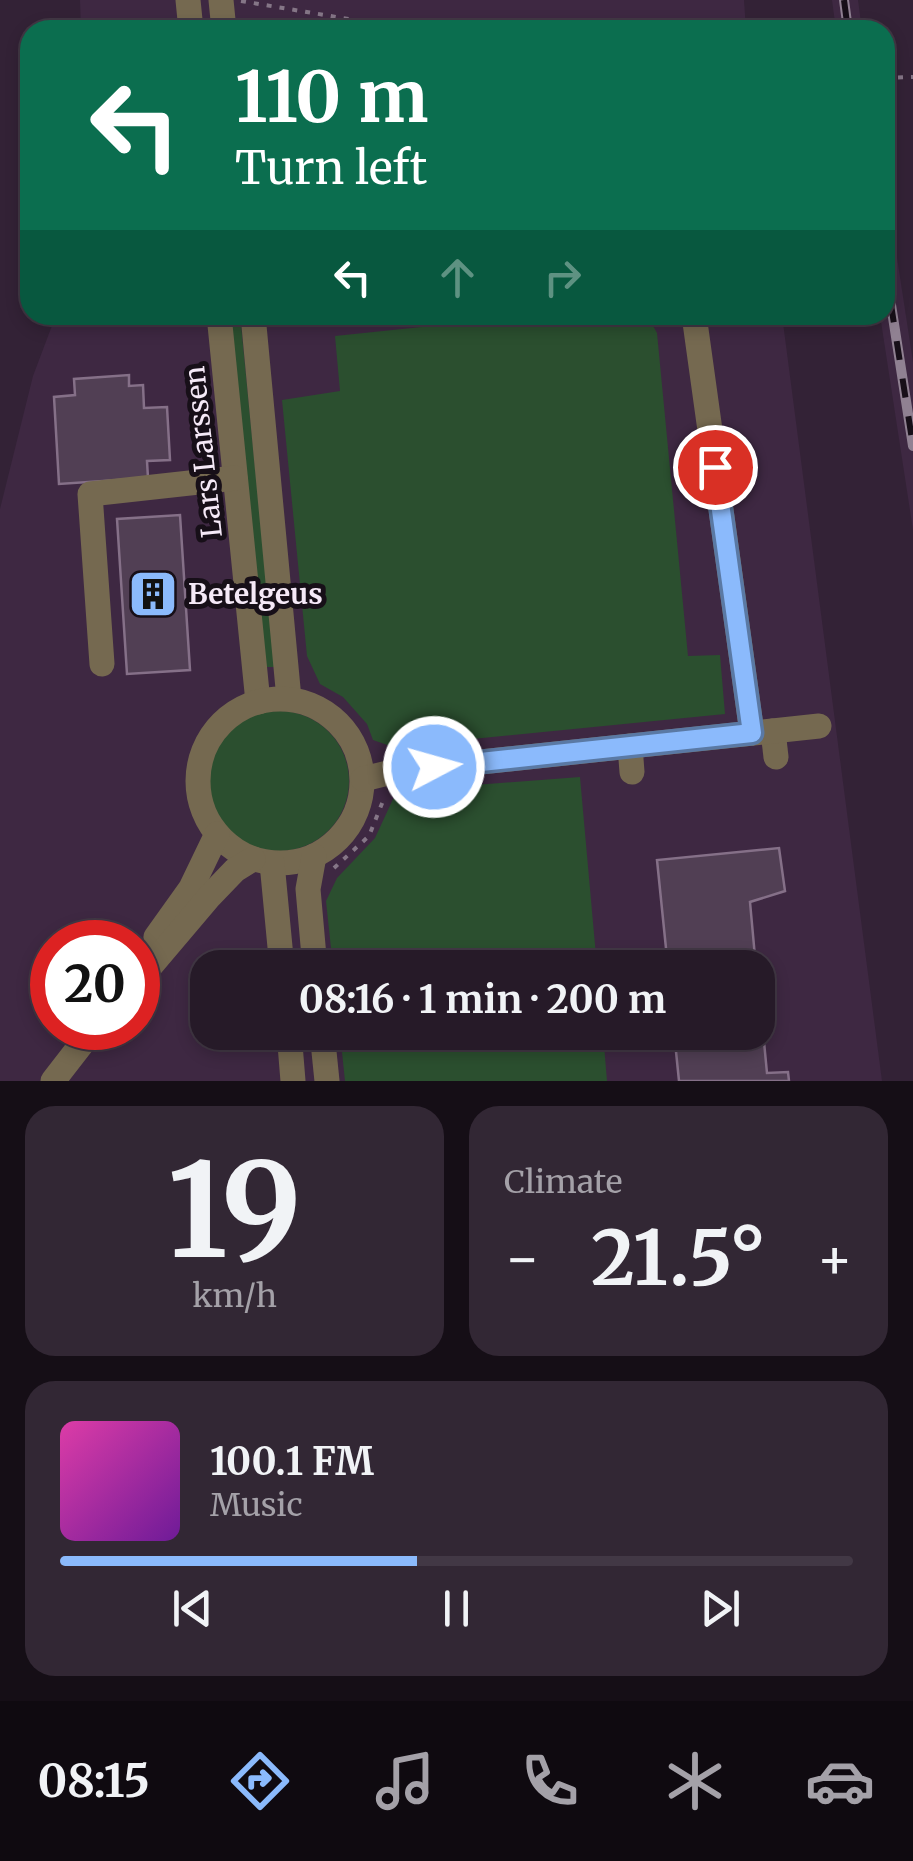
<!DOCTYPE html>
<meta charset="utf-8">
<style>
:root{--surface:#261a28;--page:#322734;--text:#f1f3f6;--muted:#a4a1a8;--line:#423845;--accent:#8bbafc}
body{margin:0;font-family:Merriweather,serif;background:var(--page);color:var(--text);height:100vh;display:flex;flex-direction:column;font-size:38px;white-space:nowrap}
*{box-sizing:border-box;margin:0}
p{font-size:32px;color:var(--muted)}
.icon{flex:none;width:55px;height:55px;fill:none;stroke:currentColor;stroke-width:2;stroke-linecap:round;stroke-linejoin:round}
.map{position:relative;height:1081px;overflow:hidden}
.sheet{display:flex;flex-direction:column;gap:25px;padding:25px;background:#150e16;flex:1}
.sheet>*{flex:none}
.guide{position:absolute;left:20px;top:20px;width:875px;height:305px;border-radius:30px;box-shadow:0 5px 15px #0003,0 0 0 2px var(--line);background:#0b6e4f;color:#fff;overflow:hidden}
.speed{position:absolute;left:30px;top:920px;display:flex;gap:20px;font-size:50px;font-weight:700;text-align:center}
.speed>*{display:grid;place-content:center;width:130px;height:130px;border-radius:50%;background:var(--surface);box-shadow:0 5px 15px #0003,0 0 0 2px var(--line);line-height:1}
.speed .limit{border:15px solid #d22;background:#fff;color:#111}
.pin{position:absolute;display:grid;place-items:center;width:85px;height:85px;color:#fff;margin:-42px;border:5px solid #fff;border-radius:50%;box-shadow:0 2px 10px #0007}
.me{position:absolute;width:110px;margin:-55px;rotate:84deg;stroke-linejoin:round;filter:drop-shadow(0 0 8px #0008)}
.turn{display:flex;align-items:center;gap:35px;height:210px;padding:0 50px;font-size:45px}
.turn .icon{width:130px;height:130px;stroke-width:2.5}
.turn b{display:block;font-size:70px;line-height:85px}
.lanes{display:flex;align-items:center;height:95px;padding:0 50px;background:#0003;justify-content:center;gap:50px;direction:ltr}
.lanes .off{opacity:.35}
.big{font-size:75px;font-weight:700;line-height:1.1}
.sheet .card{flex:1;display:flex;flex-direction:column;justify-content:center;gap:15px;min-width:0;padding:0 35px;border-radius:30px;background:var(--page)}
.sheet .dial{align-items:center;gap:0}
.dial b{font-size:130px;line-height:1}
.song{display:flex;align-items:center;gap:30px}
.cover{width:120px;height:120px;border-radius:15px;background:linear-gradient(135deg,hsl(320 70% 55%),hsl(280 70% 35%))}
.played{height:10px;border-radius:5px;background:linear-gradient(90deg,var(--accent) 45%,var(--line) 45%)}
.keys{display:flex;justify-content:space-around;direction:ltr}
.heat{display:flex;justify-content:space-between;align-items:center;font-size:55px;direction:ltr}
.sheet .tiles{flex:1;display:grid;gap:25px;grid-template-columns:1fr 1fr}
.card:last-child{grid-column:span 2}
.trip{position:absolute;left:190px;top:950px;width:585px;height:100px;border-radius:30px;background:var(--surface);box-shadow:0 5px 15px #0003,0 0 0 2px var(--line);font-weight:700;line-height:100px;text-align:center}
.dock{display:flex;height:160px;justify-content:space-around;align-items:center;background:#0f0a10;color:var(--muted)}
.dock .icon{width:70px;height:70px}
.dock .active{color:var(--accent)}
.dock b{font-size:45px;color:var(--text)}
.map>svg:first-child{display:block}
.built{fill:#3e2842;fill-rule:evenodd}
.green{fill:#2b4f2f}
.building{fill:#513f54;stroke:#857088;stroke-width:2.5}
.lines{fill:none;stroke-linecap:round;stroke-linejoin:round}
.path{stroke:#857687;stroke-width:4;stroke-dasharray:5 8;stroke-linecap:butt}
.minor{stroke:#756950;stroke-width:25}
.rail-casing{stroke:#908192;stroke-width:10}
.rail{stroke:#170f18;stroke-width:6;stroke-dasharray:19;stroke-linecap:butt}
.route-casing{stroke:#5a79a4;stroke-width:25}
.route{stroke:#8bbafc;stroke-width:18}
.labels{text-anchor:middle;stroke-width:10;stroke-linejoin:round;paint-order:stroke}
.street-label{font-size:28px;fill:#f5e9f7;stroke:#170f18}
.poi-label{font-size:28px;font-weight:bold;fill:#f5e9f7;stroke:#170f18;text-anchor:start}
</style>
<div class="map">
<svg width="913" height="1081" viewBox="0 0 913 1081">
<rect width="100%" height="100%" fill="#332236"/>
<g class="built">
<polygon points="80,0 744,0 746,30 81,30"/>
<polygon points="832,0 858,0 862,30 836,30"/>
<polygon points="885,179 913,362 913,530 880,315 885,315"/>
<path d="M56,315H782L882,1081H0V509L33,376ZM52,942H138V1028H52ZM208,968H758V1032H208Z"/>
</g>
<g class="green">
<polygon points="228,315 240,315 275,667 263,667"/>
<polygon points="537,315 647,315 657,333 688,656 720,655 725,714 393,747 373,740 367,724 343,697 320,684 307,656 282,400 340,391 335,336"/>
<circle cx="279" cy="781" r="70"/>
<polygon points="580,777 597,967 333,967 326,901 337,878 375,838 393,799 410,790"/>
<polygon points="340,1033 603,1033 607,1081 345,1081"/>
</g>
<g class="building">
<polygon points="129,375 129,386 143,385 144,408 167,407 170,460 147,461 148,478 59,484 54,397 75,395 74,379"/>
<polygon points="180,515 190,670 127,674 117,519"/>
<polygon points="779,848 785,891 750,902 756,968 668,968 657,860"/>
<polygon points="758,979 767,1073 788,1072 789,1081 679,1081 674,1032 758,1032"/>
</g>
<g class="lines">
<g class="path">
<polyline points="241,1 414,30"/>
<polyline points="885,78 913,77"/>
<polyline points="334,868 369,836 385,796"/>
</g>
<g class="minor">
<polyline points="188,0 191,30"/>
<polyline points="221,0 224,30"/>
<polyline points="219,315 258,702"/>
<polyline points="253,315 289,699"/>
<polyline points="694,315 752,733"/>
<polyline points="102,664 90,494 235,478"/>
<circle cx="280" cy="781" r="82"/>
<polyline points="773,731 776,757"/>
<polyline points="630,746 632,772"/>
<polyline points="363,779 396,771 819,726"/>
<polyline points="314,856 308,889 315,968"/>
<polyline points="272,863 282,968"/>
<polyline points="156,937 191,888 217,834"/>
<polyline points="138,981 210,896 235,870 253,859"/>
<polyline points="289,1032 293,1081"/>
<polyline points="322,1032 327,1081"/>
<polyline points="53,1081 94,1028"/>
</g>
<g class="rail-casing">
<g id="rail">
<polyline points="844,0 848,30"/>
<polyline points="885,266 913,446"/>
</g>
</g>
<use href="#rail" class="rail"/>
</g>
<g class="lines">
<g class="route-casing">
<polyline id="route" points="434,767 752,733 715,467"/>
</g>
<use href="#route" class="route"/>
</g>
<defs>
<g id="building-square" transform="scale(2.5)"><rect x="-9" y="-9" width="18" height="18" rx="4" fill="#8bbafc" stroke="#170f18"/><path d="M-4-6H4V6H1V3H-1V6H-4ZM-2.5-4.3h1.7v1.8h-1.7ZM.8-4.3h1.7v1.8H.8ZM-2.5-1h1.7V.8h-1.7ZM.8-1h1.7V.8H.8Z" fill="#111"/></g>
</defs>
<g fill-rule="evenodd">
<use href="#building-square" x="153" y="594"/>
</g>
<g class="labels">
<g class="street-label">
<text transform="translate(203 452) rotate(-96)" y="10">Lars Larssen</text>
</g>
<g class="poi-label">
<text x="188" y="604">Betelgeus</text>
</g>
</g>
</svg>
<div class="speed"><div class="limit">20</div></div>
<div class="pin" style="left:715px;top:467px;background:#d93025"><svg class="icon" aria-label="arrive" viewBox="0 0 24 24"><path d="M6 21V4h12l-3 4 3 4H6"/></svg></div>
<svg class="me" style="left:434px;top:767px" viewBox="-20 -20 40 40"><circle r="17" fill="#8bbafc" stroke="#fff" stroke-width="3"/><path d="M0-11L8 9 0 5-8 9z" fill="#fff"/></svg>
<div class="trip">08:16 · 1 min · 200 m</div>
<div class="guide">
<div class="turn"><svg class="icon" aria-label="left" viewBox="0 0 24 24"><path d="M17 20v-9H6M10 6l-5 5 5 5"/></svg><div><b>110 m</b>Turn left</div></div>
<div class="lanes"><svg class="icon" aria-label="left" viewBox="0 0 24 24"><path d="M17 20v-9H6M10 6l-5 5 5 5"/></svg><svg class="icon off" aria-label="ahead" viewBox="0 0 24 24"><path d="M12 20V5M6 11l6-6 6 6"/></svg><svg class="icon off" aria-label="right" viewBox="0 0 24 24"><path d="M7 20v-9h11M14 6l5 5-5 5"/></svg></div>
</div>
</div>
<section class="sheet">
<div class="tiles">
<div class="card dial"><b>19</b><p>km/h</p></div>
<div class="card"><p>Climate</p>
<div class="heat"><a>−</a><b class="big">21.5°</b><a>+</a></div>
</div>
<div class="card">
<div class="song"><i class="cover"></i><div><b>100.1 FM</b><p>Music</p></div></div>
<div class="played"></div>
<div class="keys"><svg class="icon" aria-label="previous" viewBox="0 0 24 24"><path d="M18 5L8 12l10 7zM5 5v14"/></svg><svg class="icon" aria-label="pause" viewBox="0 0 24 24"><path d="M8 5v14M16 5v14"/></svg><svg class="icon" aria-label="next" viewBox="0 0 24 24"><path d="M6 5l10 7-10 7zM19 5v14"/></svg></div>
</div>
</div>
</section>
<nav class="dock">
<b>08:15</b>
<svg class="icon active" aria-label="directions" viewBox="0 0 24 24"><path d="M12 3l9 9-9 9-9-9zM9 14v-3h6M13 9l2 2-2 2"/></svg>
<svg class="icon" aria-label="music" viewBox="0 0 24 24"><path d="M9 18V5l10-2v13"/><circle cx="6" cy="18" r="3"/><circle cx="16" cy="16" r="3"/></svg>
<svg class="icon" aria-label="phone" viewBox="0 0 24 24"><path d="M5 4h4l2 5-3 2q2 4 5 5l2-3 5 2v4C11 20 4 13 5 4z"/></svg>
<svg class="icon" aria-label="climate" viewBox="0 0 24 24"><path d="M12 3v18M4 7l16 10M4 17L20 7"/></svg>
<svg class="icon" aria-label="car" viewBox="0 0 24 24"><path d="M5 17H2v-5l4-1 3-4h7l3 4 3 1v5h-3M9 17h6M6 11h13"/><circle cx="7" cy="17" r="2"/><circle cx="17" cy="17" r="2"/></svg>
</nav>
